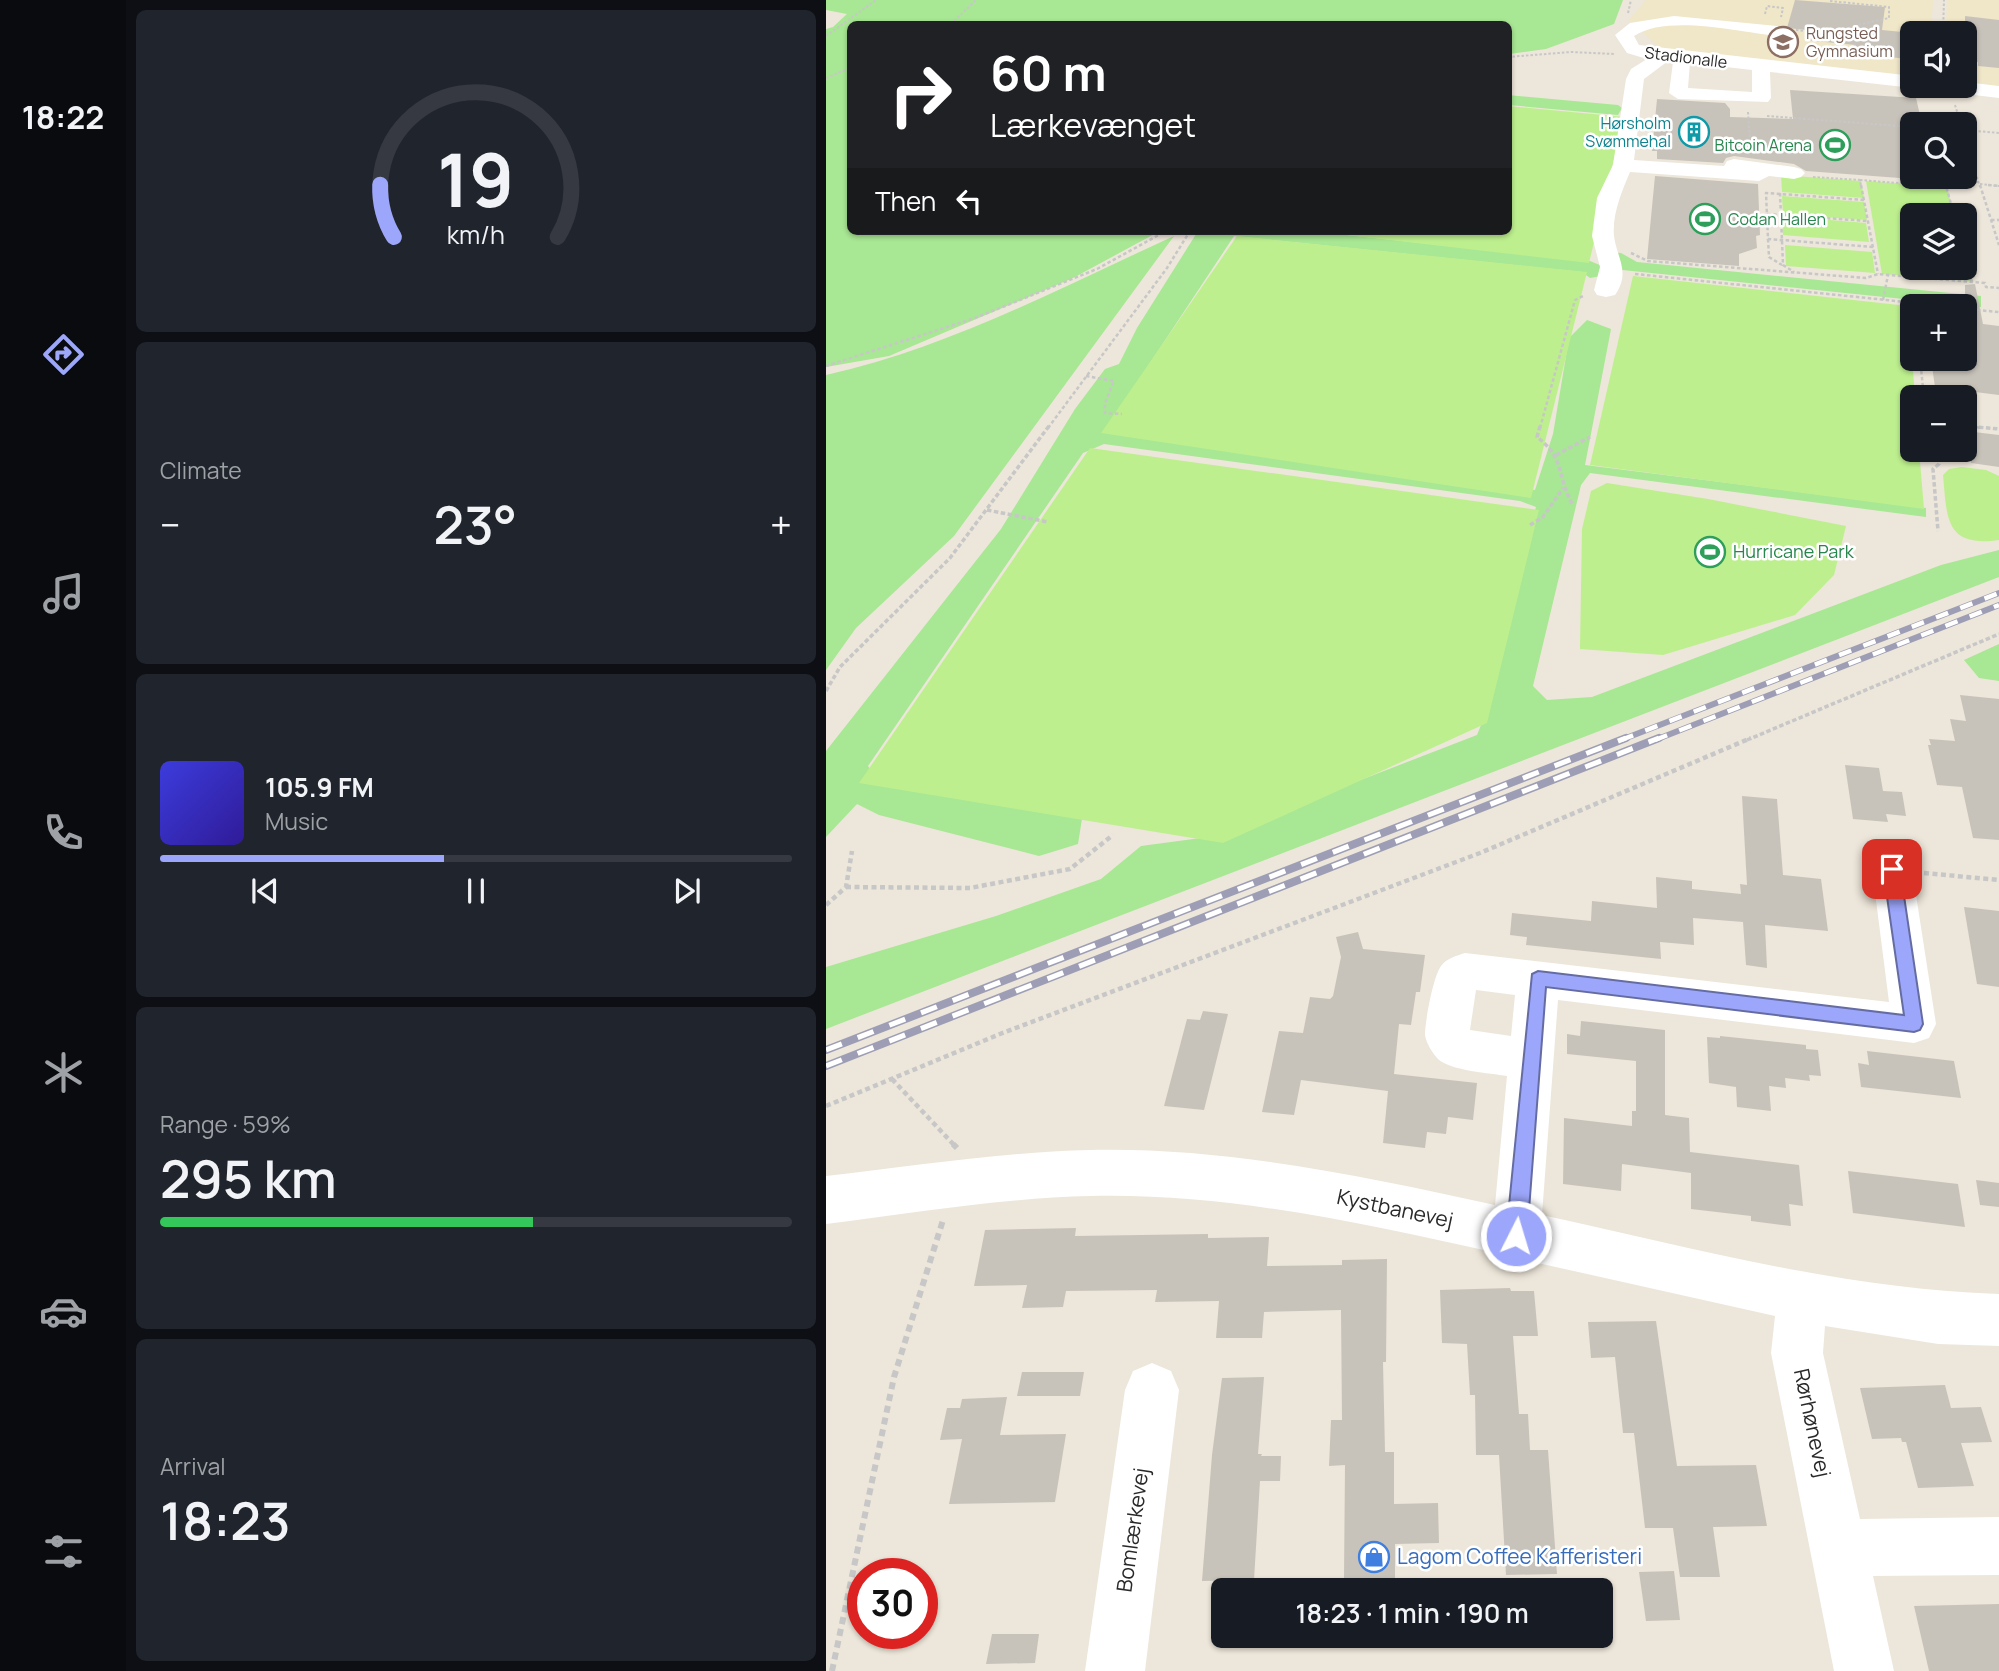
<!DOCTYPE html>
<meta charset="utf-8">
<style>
:root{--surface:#171b24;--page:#20242c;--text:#f1f3f6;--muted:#9ea1a6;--line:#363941;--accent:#9ca6fa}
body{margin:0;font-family:Manrope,sans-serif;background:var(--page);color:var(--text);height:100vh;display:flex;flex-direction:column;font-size:26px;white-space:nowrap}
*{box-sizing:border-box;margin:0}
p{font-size:23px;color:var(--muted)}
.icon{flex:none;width:38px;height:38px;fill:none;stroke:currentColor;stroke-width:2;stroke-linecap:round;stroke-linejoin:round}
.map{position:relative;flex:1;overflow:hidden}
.sheet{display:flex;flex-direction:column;gap:10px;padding:10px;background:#0d0f14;width:700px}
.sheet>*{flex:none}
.top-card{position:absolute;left:21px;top:21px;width:665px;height:214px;border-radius:10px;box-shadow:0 2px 5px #0004;background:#202124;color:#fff;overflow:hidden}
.tools{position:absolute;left:1074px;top:21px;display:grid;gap:14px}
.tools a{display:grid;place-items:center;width:77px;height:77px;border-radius:10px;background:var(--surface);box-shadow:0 2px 5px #0004;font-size:35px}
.speed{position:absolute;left:21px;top:1558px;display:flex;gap:14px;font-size:35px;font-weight:700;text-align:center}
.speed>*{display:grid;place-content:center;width:91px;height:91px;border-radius:50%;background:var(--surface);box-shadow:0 2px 5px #0004;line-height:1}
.speed .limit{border:10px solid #d22;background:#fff;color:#111}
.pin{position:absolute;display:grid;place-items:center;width:60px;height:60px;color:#fff;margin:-30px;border-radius:14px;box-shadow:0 4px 10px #0006}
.me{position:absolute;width:77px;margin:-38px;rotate:5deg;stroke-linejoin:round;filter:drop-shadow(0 0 5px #0008)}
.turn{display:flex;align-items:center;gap:24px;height:147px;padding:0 28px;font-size:32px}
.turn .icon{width:91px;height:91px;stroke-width:2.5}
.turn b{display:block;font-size:49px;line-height:60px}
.then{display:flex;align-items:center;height:66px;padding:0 28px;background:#0003;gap:14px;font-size:26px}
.big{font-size:52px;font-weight:600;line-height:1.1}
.sheet .tile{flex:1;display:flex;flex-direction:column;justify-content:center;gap:10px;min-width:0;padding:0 24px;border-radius:10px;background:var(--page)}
.sheet .dial{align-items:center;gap:0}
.dial svg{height:182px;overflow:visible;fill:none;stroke:var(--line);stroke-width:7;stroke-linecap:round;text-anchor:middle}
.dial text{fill:var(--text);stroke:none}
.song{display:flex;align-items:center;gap:21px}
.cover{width:84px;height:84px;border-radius:10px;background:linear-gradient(135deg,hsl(240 70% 55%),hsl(250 70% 35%))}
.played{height:7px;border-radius:4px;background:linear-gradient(90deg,var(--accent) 45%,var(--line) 45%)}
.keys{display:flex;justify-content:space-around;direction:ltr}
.heat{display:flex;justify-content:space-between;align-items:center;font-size:38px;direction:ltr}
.charge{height:10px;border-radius:5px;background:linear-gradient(90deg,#34c759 59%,var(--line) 0)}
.trip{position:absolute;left:385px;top:1578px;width:402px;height:70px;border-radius:10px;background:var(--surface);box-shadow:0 2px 5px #0004;font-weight:600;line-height:70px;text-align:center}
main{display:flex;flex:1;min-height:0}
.menu{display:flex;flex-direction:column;width:126px;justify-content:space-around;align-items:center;background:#090b0e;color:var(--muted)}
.menu .icon{width:49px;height:49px}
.menu .active{color:var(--accent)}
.menu b{font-size:32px;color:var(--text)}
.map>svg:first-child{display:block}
.education{fill:#f0e6c8}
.green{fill:#a8e793}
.pitch{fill:#bdef8e}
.building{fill:#c8c3ba}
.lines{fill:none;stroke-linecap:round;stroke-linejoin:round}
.path-far4{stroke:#c7c7c7;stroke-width:2;stroke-dasharray:2.5 2;stroke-linecap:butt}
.path-far3{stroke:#c7c7c7;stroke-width:2.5;stroke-dasharray:3.5 2.5;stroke-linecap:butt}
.path-far2{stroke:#c7c7c7;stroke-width:3.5;stroke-dasharray:4.5 2.5;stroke-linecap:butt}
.path-far1{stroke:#c7c7c7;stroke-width:4.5;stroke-dasharray:5 3.5;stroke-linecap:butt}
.path{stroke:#c7c7c7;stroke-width:6;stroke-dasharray:7 5;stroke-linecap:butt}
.minor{fill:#fff;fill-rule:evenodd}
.rail-far1-casing{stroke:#9d9eb5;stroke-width:6}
.rail-casing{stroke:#9d9eb5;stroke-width:8}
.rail-far1{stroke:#fff;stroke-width:4.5;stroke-dasharray:13;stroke-linecap:butt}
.rail{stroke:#fff;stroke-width:5;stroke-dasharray:17;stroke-linecap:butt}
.route{fill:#9ca6fa;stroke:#656ca2;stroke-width:2}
.labels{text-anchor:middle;stroke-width:5;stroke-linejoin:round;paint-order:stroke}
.far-education-label{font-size:16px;fill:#785e54;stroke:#fff;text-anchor:start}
.far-street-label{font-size:16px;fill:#292929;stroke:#fff}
.far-culture-label{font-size:16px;fill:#0d838f;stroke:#fff;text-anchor:end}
.far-leisure-label{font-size:16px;fill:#27864d;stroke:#fff;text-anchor:end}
.leisure-label{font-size:18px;fill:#27864d;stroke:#fff;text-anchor:start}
.near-street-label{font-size:21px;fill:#292929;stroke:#fff}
.near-shop-label{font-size:21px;fill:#366cbe;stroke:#fff;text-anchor:start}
</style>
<main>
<nav class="menu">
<b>18:22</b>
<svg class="icon active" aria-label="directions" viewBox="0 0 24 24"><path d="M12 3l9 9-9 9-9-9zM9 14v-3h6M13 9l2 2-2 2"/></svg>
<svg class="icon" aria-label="music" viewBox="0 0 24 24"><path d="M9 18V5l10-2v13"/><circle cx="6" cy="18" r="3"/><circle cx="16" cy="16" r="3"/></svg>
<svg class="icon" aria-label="phone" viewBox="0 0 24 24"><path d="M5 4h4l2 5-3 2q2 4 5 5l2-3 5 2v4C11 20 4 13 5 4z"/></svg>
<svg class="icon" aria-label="climate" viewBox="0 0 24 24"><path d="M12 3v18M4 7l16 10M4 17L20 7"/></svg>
<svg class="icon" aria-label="car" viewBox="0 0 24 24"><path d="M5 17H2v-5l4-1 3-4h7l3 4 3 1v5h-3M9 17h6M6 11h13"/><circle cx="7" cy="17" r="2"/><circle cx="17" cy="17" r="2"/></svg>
<svg class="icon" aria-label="filters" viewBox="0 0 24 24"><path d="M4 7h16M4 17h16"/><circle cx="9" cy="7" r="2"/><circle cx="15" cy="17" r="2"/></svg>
</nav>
<section class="sheet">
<div class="tile dial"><svg viewBox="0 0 100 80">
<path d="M14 69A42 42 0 1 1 86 69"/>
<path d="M14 69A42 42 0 0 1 8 46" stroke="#9ca6fa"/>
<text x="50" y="56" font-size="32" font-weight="700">19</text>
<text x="50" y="72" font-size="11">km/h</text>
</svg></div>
<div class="tile"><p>Climate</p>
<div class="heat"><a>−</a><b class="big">23°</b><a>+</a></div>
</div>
<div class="tile">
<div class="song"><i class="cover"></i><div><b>105.9 FM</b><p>Music</p></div></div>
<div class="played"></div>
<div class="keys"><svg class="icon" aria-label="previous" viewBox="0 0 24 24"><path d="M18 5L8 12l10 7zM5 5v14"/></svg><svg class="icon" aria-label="pause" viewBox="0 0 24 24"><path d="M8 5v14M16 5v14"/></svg><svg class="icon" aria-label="next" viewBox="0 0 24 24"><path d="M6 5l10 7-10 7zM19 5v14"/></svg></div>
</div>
<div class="tile"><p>Range · 59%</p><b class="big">295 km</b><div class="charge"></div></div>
<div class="tile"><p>Arrival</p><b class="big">18:23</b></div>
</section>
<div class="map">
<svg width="1173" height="1671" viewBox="0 0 1173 1671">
<rect width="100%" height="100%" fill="#ede6da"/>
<g class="education">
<polygon points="820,0 1107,0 1105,33 1087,33 1087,77 837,51 803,20"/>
<polygon points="1121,0 1173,0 1173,86 1139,82 1139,33 1120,33"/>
</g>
<g class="green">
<polygon points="0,0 797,0 788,24 720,49 683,54 682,24 24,24 24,231 334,231 247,278 63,356 0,367 0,29 7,27 21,14 0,10"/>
<polygon points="682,95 792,105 796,108 792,115 683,105"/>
<polygon points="372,231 484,231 764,261 776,266 775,276 764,278 756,272 408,236 281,428 709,490 727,434 743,338 761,320 785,329 759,465 1100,508 1100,517 764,473 755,485 707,686 721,700 766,697 1115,565 1173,550 1173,577 0,1029 0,967 170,916 275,879 315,846 390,836 651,735 662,708 710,507 694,501 278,444 257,453 42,766 52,780 258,806 252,844 213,856 53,815 31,804 0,837 0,751 175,529 249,409 279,369 293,364 311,328"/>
<path d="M348,236L128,536L30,628L0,670V375C122,348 234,288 348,236Z"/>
<polygon points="779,252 795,253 811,262 1155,296 1155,307 787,269"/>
<polygon points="1173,644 1173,681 1153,678 1138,660"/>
</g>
<g class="pitch">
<polygon points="683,106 798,117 763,263 486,231 682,231"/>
<polygon points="955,175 1035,181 1038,198 956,192"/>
<polygon points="1040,181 1121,187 1128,215 1087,215 1087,268 1139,268 1139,254 1146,281 1056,274"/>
<polygon points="956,196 1038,202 1041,220 957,214"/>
<polygon points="956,216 1040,223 1043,242 957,235"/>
<polygon points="411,236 761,272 705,498 275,433"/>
<polygon points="959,245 1046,252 1049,273 960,266"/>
<polygon points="807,276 1082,306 1089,397 1087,397 1087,450 1093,450 1098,509 764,465"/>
<polygon points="264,448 713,510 661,723 397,843 33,783"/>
<path d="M1136,467L1160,470L1173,476V540C1118,548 1121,516 1117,475L1123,469Z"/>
<polygon points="781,483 882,499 1020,526 1008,575 969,615 837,655 754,649 756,529 765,491"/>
</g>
<g class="building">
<polygon points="969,0 1059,7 1056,30 1087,33 1087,60 1028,52 1030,45 979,40 981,30 961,28"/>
<polygon points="1139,16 1173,20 1173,68 1152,66 1152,62 1139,61"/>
<polygon points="964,90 1090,98 1096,124 1087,123 1087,179 980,171 968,164 908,156 900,158 897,163 831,159 831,151 826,151 831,99 899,103 904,109 904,117 967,119"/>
<polygon points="829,176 932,184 934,235 930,236 931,248 913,254 913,266 821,259"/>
<polygon points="1149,284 1157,324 1173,326 1173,395 1109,387 1105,359 1139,359 1139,285"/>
<polygon points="1140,431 1173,435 1173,467 1145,463"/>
<polygon points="1134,695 1173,699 1173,840 1147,838 1136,787 1111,785 1102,745 1105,745 1103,739 1129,741 1124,719 1140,721"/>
<polygon points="1019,765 1053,768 1057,791 1076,792 1080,816 1060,814 1062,822 1027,819"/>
<polygon points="916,796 951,799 957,875 995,879 1002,931 939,925 941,968 920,965 917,922 867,918 868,945 834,942 835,959 700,945 701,937 684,935 686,913 765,921 766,901 831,908 830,877 866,881 866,889 915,894 914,884 921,885"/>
<polygon points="1138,907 1173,911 1173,987 1151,984"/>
<polygon points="532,932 537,949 599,955 594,992 590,992 585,1025 573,1024 568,1074 651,1083 647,1120 622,1117 620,1134 601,1132 599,1148 557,1143 562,1091 475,1080 468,1115 436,1112 453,1031 477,1033 484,997 504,999 507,996 515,957 510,937"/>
<polygon points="377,1011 402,1014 378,1110 338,1106 361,1019 374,1020"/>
<polygon points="755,1021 839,1030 839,1115 863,1118 864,1152 973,1165 977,1206 963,1204 965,1226 925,1221 925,1216 865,1209 865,1173 796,1164 795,1191 737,1184 738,1118 806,1126 806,1111 810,1111 810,1061 741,1054 741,1034 754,1036"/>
<polygon points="894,1036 980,1045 980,1049 992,1050 995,1076 983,1075 984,1081 959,1078 960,1088 943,1086 945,1111 911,1107 910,1087 883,1083 881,1037 894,1038"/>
<polygon points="1041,1051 1128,1061 1135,1098 1035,1087 1032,1063 1043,1065"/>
<polygon points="1022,1171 1132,1184 1139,1227 1027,1213"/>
<polygon points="1150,1180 1173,1183 1173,1207 1154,1205"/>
<polygon points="250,1228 249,1236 382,1234 382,1238 443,1237 441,1266 516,1265 516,1260 561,1259 560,1362 557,1362 559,1452 568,1452 568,1504 612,1503 613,1543 569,1544 569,1578 564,1578 564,1591 521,1591 521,1578 518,1578 519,1465 503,1466 505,1420 516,1420 515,1310 438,1312 436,1338 390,1338 393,1301 329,1302 331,1290 240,1291 237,1307 196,1308 201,1285 148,1286 159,1230"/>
<polygon points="684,1288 685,1291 708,1291 712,1336 687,1336 693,1414 702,1414 704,1450 722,1450 731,1574 680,1575 673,1455 650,1455 649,1395 644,1395 641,1344 616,1343 614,1290"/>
<polygon points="830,1321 851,1466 930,1465 941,1526 887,1527 894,1577 854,1577 847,1528 819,1528 808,1433 797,1433 789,1357 765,1358 762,1322"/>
<polygon points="196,1372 258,1372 254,1396 191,1396"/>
<polygon points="438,1377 432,1454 436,1454 435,1456 455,1456 454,1481 434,1481 428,1580 376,1581 386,1455 396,1378"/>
<polygon points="1119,1385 1125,1408 1155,1407 1166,1442 1135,1443 1148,1486 1092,1488 1080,1442 1076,1442 1075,1438 1046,1439 1034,1388"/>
<polygon points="181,1397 174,1435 240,1434 229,1502 123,1504 136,1439 114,1440 121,1408 134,1408 136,1399"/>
<polygon points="848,1571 854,1620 820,1621 813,1572"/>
<polygon points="1173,1604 1173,1671 1103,1671 1088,1606"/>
<polygon points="166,1634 213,1634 209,1663 160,1664"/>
</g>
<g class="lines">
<g class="path-far4">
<polyline points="1004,1 1063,7 1063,18 1031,25 1027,57"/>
<polyline points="802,13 805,0"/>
<polyline points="939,14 941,6 957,8 955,17"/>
<polyline points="125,24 150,0"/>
<polyline points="970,30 1029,36"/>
<polyline points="1117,33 1118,0"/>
<polyline points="0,36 50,0"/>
<polyline points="682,57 745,52 788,54"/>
<polyline points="0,78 24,68"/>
<polyline points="1129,105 1135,124"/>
<polyline points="922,112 924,142"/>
<polyline points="941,116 1087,127"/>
<polyline points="1139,130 1173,133"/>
<polyline points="1139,138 1154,187"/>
<polyline points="987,177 1034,180 1035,187"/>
<polyline points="1034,180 1109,186 1133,181 1153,182"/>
<polyline points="1154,184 1173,186"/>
<polyline points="1116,186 1120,187"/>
</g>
<g class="path-far3">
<polyline points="1035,185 1052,274"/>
<polyline points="1095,185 1114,185"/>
<polyline points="1154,185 1173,245"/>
<polyline points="1162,185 1173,186"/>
<polyline points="1116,186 1120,186 1128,215"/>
<polyline points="954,193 957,265 968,272"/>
<polyline points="1038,200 940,193 942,239 1047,247"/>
<polyline points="941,214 1042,221"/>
<polyline points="1165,220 1173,220"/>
<polyline points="942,239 943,257 956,265"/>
<polyline points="805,253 822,261 1040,278 1052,274 1159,283 1160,287 1173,288"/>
<polyline points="1139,256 1146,282"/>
<polyline points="809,274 1118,306"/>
<polyline points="1057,300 1062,275"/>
<polyline points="1139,309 1173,312"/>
<polyline points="1094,359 1098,397"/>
<polyline points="0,366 149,318 271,269 340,231"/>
<polyline points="260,376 288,381 279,403 279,413 296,414"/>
<polyline points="1139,426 1157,428"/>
<polyline points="222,428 341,268 364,231"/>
<polyline points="714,428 749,300 759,295"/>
</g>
<g class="path-far2">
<path d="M714,426L711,437C740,459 730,476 747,505"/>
<polyline points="1139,426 1173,429"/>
<polyline points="1112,450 1113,464 1107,469 1112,531"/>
<polyline points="730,455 764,437"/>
<polyline points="161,510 222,522"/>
<polyline points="704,525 717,517 737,488"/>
<polyline points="0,691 14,667 124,558 223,426"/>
<polyline points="921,740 1173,634"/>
</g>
<g class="path-far1">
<polyline points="1098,873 1173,880"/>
<polyline points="20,887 144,888 244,869 287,835"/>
<polyline points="0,905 20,887 26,851"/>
<polyline points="66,1079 129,1146"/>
<polyline points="0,1106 174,1034 654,853 925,738"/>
</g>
<g class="path">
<polyline points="127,1144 131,1148"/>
<polyline points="6,1671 68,1377 117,1220"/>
</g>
<g class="minor">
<path d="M848,16L951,26L960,31L951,36C912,32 842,14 808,36L813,45L1087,76V86H1094L1087,88L944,72L945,98L942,102L852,99L843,93L847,62L842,61L818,79L808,160L898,166L901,161L908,159L968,167L975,169L979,173L975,177L968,179L943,176L933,181L804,172C796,191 786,214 788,236C791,259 805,272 789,295L780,297L771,295L768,290L774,267L766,236L771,198L787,165L800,79L805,69L821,59L801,53L789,35L804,23ZM864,63L926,70V92L862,88Z"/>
<polygon points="1139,82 1173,86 1173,98 1123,92 1114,86 1139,86"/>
<path d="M1066,853L1080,858L1086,869L1110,1024L1103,1038L1088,1043L732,1000L716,1215C867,1248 1018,1289 1173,1294V1346L1112,1344L999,1326L997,1353L1034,1519L1173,1517V1575L1047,1576L1068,1671H1008L945,1353L949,1316L694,1259L690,1261L675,1254C541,1224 404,1193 265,1196C177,1198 87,1213 0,1224V1176C87,1166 176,1152 264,1150C400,1147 537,1176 669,1205L681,1076C664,1073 625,1071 612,1059C607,1054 600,1043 599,1035C599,1022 607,977 615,966C621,958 630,956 639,953L1063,1002L1046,869L1052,858ZM650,990L689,995L685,1036L644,1030Z"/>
<polygon points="326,1363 345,1371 353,1390 319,1671 259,1671 299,1390 307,1371"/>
</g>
<g class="rail-far1-casing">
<g id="rail-far1">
<polyline points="795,740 1173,593"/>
<polyline points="829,740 1173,605"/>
</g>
</g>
<g class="rail-casing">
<g id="rail">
<polyline points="0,1050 800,738"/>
<polyline points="0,1066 833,738"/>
</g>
</g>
<use href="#rail-far1" class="rail-far1"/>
<use href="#rail" class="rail"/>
</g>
<polygon class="route" points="1066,863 1071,865 1074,869 1097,1024 1094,1030 1088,1032 720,987 701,1236 698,1243 690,1246 683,1243 680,1236 706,974 712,971 1078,1015 1057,869 1060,865"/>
<defs>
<g id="school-ring" transform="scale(1.575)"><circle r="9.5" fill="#fff" stroke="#8d6e63" stroke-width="1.5"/><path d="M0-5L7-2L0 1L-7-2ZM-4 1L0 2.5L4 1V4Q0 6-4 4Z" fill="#8d6e63"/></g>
<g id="building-ring" transform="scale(1.575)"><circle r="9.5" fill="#fff" stroke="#0f9aa8" stroke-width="1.5"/><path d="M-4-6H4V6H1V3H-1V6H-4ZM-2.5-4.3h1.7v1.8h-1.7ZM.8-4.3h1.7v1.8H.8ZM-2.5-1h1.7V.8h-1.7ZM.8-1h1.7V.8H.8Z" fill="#0f9aa8"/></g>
<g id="stadium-ring" transform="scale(1.575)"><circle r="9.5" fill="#fff" stroke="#2e9e5b" stroke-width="1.5"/><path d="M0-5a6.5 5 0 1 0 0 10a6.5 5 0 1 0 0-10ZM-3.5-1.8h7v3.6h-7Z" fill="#2e9e5b"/></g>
<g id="shop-ring" transform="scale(1.575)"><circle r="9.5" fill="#fff" stroke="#3f7fe0" stroke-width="1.5"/><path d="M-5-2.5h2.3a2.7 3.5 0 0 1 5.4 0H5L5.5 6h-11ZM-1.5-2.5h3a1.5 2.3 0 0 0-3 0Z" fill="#3f7fe0"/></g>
</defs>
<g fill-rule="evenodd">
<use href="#school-ring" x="957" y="42"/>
<use href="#building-ring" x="868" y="132"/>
<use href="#stadium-ring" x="1009" y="145"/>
<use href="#stadium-ring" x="879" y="219"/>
<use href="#stadium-ring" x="884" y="552"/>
<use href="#shop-ring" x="548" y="1557"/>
</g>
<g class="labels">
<g class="far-education-label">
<text x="980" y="39">Rungsted<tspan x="980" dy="18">Gymnasium</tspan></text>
</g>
<g class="far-street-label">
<text transform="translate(860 57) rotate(7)" y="6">Stadionalle</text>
</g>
<g class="far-culture-label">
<text x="845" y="129">Hørsholm<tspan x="845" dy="18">Svømmehal</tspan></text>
</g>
<g class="far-leisure-label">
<text x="986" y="151">Bitcoin Arena</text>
<text x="902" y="225" text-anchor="start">Codan Hallen</text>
</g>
<g class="leisure-label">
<text x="907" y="558">Hurricane Park</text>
</g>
<g class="near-street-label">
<text transform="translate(569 1209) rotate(12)" y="7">Kystbanevej</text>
<text transform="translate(986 1423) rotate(78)" y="7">Rørhønevej</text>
<text transform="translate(307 1530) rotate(-82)" y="7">Bomlærkevej</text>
</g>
<g class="near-shop-label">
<text x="571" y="1564">Lagom Coffee Kafferisteri</text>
</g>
</g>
</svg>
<div class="tools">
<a><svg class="icon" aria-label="sound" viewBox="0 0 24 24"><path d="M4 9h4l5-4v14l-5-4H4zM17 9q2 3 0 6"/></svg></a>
<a><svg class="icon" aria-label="search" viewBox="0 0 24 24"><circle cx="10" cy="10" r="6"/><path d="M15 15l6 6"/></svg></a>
<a><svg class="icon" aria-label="layers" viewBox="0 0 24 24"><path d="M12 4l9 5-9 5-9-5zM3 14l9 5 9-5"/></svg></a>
<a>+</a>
<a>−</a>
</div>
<div class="speed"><div class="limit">30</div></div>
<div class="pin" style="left:1066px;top:869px;background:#d93025"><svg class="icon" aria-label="arrive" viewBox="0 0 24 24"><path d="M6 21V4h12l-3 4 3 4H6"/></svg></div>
<svg class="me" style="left:690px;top:1236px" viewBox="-20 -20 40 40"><circle r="17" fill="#9ca6fa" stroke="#fff" stroke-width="3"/><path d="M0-11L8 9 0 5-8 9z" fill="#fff"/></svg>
<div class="trip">18:23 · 1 min · 190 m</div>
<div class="top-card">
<div class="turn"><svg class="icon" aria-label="right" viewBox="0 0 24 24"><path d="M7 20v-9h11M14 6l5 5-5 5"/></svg><div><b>60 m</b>Lærkevænget</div></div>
<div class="then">Then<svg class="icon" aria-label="left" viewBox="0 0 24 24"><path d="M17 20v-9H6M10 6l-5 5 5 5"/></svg></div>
</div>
</div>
</main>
